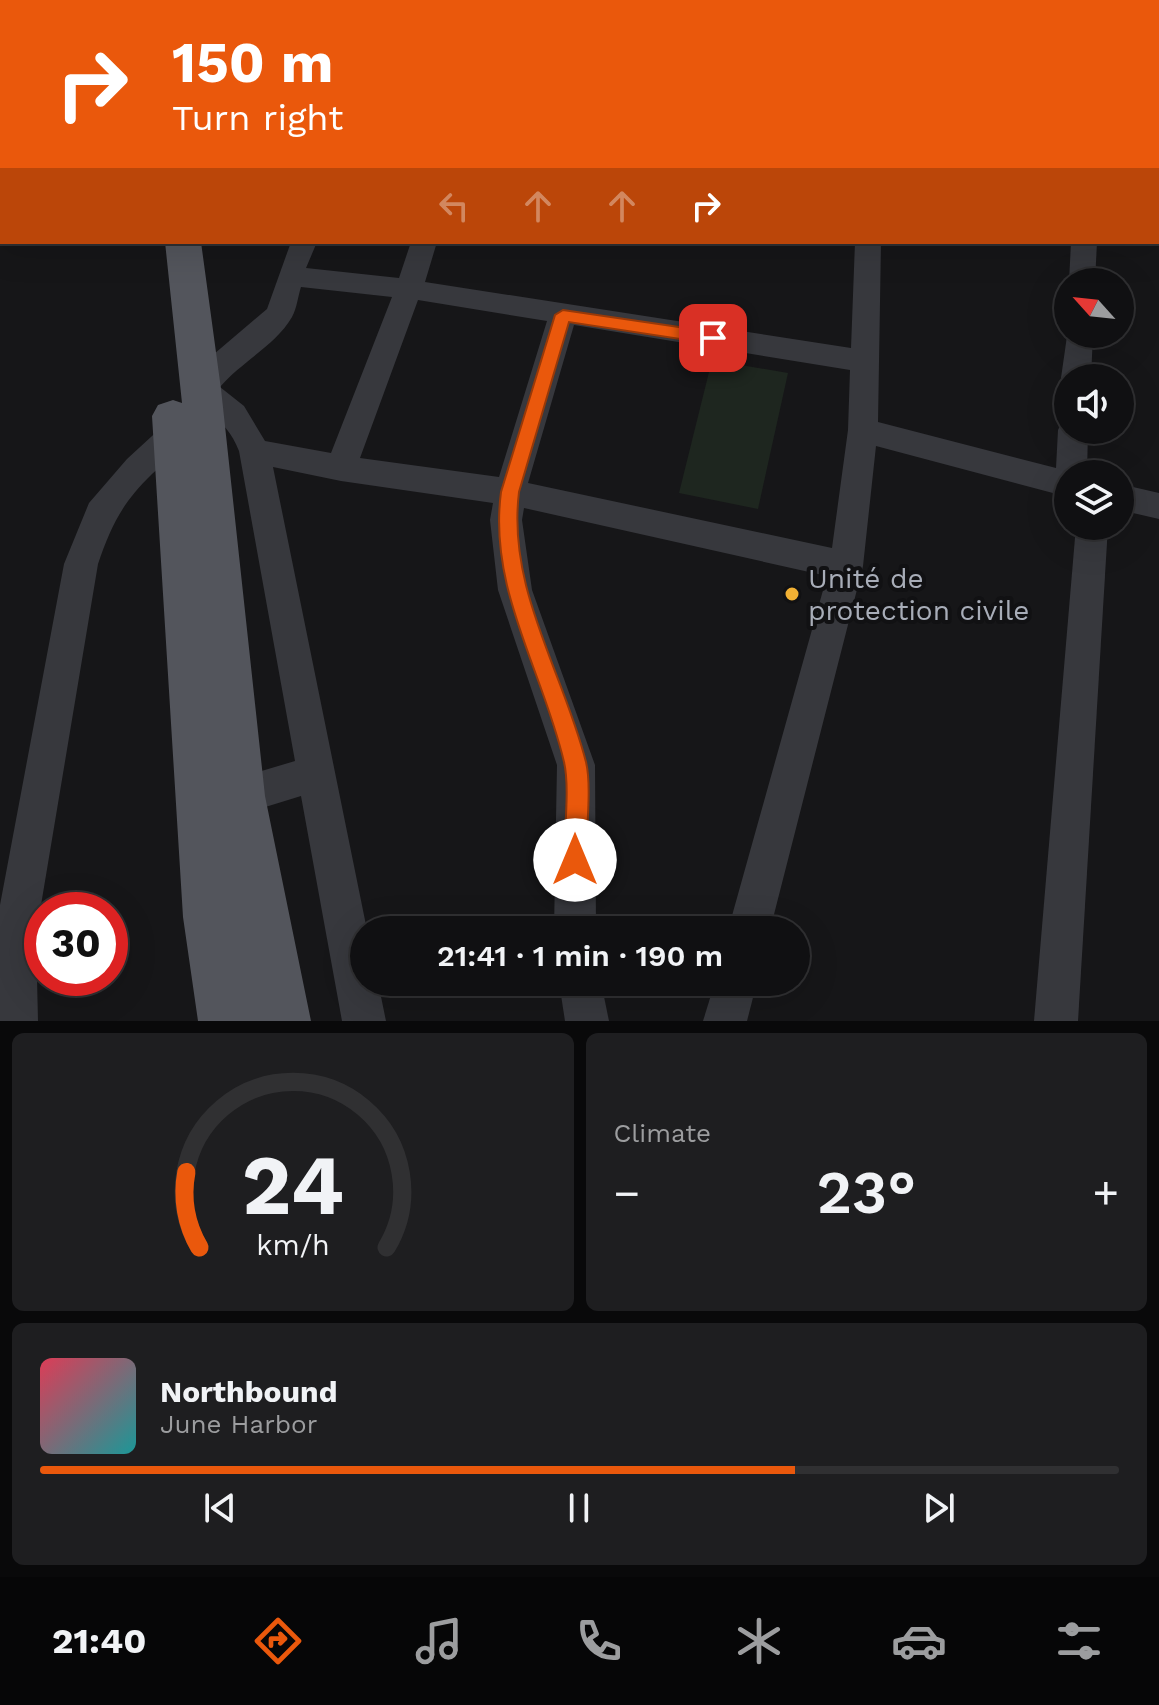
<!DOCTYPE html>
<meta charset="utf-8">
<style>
:root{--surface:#101012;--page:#1e1e20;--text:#f1f3f6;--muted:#9c9d9f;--line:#303032;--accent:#ea580c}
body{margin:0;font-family:"Work Sans",sans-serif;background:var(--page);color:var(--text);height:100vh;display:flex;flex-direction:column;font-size:30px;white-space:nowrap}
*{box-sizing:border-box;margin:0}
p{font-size:26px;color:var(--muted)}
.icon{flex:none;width:44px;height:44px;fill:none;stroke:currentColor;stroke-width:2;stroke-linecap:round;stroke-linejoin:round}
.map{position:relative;height:1021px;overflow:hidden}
.panel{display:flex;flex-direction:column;gap:12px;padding:12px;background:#09090a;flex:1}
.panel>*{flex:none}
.top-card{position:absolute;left:0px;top:0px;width:1160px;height:244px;box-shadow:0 8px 32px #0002,0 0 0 2px var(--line);background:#ea580c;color:#fff;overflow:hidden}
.needle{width:52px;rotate:297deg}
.fabs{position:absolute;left:1054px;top:268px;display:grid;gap:16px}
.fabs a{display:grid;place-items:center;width:80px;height:80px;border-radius:50%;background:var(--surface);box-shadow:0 8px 32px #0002,0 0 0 2px var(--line);font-size:40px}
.speed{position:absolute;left:24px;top:892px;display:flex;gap:16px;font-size:40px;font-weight:700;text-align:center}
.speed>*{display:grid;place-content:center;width:104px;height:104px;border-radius:50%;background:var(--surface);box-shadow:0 8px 32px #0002,0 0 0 2px var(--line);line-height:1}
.speed .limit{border:12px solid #d22;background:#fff;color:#111}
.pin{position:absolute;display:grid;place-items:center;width:68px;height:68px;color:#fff;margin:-34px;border-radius:16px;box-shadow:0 4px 12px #0006}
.me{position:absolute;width:88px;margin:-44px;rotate:0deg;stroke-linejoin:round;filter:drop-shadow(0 0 6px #0008)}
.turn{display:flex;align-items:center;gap:28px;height:168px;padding:0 40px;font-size:36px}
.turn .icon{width:104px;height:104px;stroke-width:2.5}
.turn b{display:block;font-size:56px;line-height:68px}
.lanes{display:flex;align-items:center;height:76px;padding:0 40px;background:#0003;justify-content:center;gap:40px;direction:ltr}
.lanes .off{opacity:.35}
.big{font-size:60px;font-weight:600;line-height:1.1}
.panel .tile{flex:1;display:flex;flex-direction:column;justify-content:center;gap:12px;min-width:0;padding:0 28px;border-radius:12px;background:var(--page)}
.panel .dial{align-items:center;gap:0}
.dial svg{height:208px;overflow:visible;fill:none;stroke:var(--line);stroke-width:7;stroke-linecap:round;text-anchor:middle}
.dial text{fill:var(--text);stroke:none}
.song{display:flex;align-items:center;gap:24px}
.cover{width:96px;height:96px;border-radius:12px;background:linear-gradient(135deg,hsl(350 70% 55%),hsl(180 70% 35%))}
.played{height:8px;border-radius:4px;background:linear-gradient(90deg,var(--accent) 70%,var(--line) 70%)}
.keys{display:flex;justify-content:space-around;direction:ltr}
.heat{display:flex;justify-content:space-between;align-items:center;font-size:44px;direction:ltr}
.panel .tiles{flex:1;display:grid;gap:12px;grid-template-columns:1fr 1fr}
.tile:last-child{grid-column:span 2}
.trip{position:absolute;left:350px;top:916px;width:460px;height:80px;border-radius:40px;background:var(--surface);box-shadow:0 8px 32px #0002,0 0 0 2px var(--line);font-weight:600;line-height:80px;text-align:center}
.tab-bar{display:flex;height:128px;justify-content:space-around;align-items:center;background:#060607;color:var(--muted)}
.tab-bar .icon{width:56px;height:56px}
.tab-bar .on{color:var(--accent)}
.tab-bar b{font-size:36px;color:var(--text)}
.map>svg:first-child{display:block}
.green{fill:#1e261f}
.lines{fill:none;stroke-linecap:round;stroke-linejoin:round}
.street{fill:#37383d;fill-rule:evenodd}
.primary{fill:#53555c;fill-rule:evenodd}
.route{fill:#ea580c;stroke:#983908;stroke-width:2}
.poi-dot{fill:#f2b134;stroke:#111113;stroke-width:3}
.labels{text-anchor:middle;stroke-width:8;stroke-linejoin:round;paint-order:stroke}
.poi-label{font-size:28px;fill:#a8adb8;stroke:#111113;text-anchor:start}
</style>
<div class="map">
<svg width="1159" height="1021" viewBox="0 0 1159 1021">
<rect width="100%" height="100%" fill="#161618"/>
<polygon class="green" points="712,360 788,373 758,509 679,493"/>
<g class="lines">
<g class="street">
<polygon points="414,0 454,0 455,2 415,2"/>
<polygon points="830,0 868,0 869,2 831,2"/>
<rect x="999" y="0" width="20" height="2"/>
<rect x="0" y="14" width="2" height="13"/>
<rect x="1158" y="26" width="1" height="12"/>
<rect x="1158" y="73" width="1" height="14"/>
<rect x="1158" y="162" width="1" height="16"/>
<polygon points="2,209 2,227 0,228 0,210"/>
<path d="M291,242H317L306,268L399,278L411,242H437L425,282L851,348L855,242H881L878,422L1056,468L1058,430L1062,422L1068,420V430H1088L1087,474H1068V497L876,446L863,566L770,930H728L827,576L524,508L522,520L532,590L595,765L596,930H554L557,765L498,590L490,520L493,503L341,481L273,467L367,930H364V982H378L386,1021H342L301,796L239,815L225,810L220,796L225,782L295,761L239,451C225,414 200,414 186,389L214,354L267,309ZM301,287L392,297L331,453L265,441L244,406L220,387C241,362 276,345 292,317C297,308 298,296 301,287ZM418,300L547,321L499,477L360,458ZM574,325L850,370L848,430L832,548L528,483Z"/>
<polygon points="1071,242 1097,242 1095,282 1069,282"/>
<polygon points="1068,329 1068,334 1093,334 1091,378 1068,378 1068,387 1061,378"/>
<path d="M175,422L186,425L190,434C182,450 165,462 152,474C122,503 111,526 98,564L36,935L38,1021H0V905L64,564L89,503L127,459L164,425Z"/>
<polygon points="1120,484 1159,493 1159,519 1120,510"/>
<polygon points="1076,526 1108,526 1078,1021 1034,1021"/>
<polygon points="559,982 601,982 609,1021 565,1021"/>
<polygon points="715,982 757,982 747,1021 703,1021"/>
</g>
<polygon class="primary" points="165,242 201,242 221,389 265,796 311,1021 198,1021 183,917 152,416 158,405 173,400 182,403"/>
</g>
<path class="route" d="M563,310L713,332L721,338L713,344L569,322L519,492C507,589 563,671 586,762C592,786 586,834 586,860L583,868L575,871L567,868L564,860C564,834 570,787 564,762C543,671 488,589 501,492L555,315Z"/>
<circle class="poi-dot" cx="792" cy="594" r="8"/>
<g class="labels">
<g class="poi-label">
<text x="808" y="588">Unité de<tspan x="808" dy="32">protection civile</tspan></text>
</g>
</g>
</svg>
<div class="fabs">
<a><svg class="needle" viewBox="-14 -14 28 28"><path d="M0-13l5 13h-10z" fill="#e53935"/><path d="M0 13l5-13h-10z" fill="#9c9d9f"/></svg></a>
<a><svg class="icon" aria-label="sound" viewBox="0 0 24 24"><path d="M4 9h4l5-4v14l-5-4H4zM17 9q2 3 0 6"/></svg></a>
<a><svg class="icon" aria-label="layers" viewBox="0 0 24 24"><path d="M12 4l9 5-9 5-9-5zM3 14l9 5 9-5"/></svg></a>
</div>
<div class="speed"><div class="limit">30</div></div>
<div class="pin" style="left:713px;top:338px;background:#d93025"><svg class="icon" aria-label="arrive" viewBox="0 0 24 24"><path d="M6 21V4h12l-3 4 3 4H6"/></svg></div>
<svg class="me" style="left:575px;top:860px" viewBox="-20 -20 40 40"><circle r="19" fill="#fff"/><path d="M0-13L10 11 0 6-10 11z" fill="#ea580c"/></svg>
<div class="trip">21:41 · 1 min · 190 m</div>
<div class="top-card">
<div class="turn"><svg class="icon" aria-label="right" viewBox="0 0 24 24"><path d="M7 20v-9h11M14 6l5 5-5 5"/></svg><div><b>150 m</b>Turn right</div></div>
<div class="lanes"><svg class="icon off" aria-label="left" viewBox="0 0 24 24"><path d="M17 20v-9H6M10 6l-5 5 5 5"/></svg><svg class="icon off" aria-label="ahead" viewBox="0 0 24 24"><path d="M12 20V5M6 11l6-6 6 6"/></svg><svg class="icon off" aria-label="ahead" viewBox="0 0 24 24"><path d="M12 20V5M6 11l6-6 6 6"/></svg><svg class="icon" aria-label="right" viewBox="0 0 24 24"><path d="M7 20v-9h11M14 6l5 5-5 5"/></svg></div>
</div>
</div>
<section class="panel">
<div class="tiles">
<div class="tile dial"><svg viewBox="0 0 100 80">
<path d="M14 69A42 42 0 1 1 86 69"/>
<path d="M14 69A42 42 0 0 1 9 40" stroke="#ea580c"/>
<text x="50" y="56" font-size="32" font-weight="700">24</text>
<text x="50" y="72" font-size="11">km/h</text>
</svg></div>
<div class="tile"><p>Climate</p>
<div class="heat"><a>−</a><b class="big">23°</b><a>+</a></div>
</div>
<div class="tile">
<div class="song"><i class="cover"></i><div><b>Northbound</b><p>June Harbor</p></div></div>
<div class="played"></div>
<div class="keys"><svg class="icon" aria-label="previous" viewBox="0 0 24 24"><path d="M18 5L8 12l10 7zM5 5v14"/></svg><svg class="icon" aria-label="pause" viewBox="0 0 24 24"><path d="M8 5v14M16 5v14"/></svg><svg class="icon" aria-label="next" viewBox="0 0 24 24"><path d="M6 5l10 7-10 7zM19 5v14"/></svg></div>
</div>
</div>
</section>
<nav class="tab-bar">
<b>21:40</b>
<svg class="icon on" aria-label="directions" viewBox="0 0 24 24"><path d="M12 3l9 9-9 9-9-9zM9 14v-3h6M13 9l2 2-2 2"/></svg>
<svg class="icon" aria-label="music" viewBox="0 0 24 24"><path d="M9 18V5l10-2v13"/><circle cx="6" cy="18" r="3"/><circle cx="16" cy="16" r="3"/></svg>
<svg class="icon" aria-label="phone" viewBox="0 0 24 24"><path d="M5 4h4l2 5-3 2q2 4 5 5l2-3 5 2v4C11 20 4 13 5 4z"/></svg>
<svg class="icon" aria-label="climate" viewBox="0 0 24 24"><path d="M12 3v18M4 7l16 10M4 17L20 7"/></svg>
<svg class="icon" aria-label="car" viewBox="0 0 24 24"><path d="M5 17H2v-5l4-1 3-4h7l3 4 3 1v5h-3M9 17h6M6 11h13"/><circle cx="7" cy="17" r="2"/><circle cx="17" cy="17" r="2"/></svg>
<svg class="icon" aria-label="filters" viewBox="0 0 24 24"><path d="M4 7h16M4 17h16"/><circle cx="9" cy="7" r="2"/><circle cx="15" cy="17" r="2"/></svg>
</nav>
